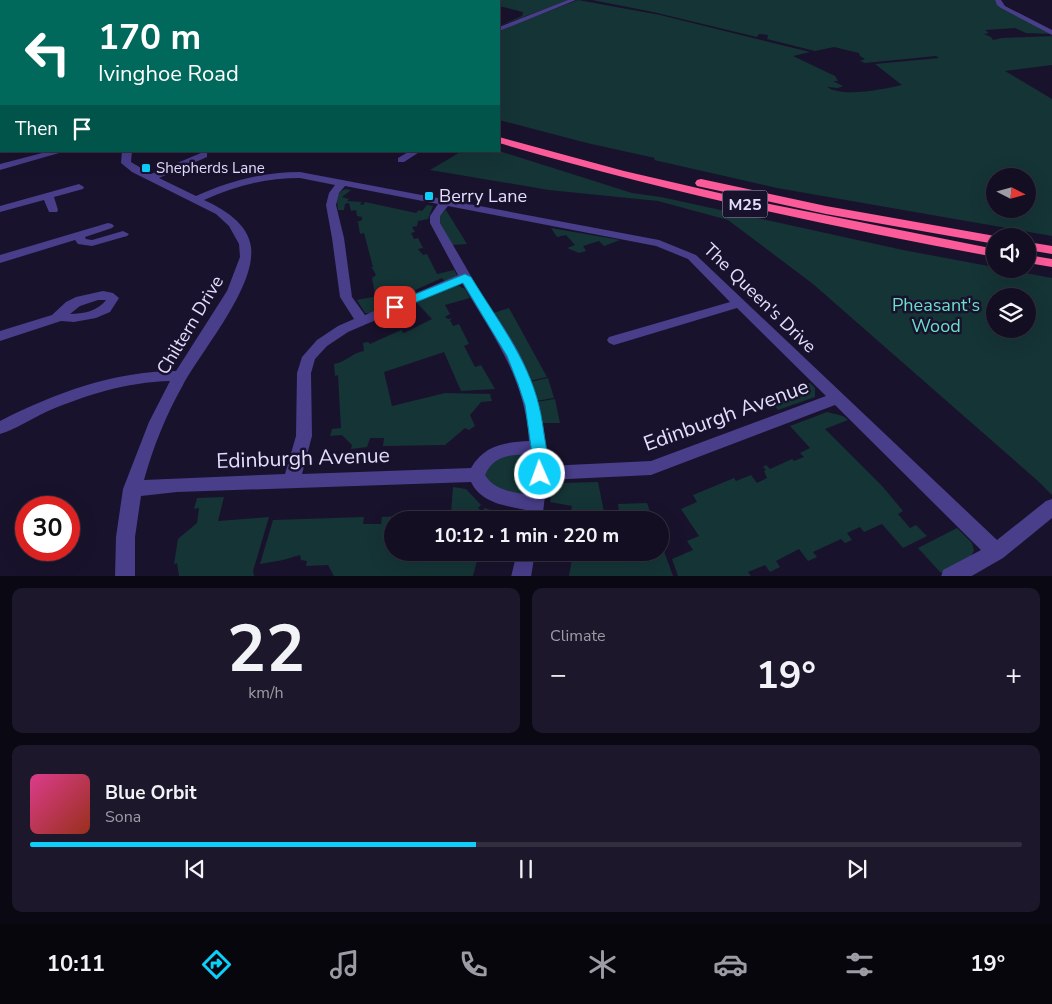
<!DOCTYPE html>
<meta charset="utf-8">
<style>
:root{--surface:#130e21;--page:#1c172a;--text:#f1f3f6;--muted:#9d9ca5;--line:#322e3f;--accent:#0ecefa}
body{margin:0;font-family:"Nunito Sans",sans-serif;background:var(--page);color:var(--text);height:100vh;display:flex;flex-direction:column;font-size:19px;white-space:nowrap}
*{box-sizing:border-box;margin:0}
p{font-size:16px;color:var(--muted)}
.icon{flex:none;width:28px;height:28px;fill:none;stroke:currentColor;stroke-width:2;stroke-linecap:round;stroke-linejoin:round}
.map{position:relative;height:576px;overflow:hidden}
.sheet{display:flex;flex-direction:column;gap:12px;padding:12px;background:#0a0812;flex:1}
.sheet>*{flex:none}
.hud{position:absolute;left:0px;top:0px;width:500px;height:152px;box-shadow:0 5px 20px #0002,0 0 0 1px var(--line);background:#00695c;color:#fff;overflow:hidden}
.needle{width:32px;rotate:96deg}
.fabs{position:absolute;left:986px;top:168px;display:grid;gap:10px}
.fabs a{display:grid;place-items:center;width:50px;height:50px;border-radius:50%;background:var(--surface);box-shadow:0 5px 20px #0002,0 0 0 1px var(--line);font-size:25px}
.speed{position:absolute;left:15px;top:496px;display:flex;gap:10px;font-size:25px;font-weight:700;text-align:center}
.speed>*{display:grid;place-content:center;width:65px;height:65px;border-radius:50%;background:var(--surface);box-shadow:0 5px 20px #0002,0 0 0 1px var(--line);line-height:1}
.speed .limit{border:8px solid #d22;background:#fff;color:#111}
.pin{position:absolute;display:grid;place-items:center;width:42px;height:42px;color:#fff;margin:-21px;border-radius:10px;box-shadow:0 2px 8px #0006}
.me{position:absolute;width:55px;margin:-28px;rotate:358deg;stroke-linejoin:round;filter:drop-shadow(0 0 4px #0008)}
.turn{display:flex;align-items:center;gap:18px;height:105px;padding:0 15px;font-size:22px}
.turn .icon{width:65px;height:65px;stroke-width:2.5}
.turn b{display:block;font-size:35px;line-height:42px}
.then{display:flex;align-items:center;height:48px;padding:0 15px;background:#0003;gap:10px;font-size:19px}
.big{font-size:38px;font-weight:700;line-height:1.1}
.sheet .tile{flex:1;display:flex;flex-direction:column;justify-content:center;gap:8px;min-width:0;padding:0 18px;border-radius:10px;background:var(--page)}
.sheet .dial{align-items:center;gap:0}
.dial b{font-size:65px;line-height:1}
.song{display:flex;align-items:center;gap:15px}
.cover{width:60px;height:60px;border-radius:8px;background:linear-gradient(135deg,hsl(330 70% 55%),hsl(10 70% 35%))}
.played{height:5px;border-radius:2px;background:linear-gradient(90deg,var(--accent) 45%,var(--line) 45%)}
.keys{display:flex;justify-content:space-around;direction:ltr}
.heat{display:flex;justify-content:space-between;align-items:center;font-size:28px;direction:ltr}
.sheet .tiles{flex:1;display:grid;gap:12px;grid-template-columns:1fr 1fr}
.tile:last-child{grid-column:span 2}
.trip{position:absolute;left:384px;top:511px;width:285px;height:50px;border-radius:25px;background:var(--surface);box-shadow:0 5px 20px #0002,0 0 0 1px var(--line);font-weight:700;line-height:50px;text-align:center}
.tab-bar{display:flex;height:80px;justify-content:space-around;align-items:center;background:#08060d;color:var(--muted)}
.tab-bar .icon{width:35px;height:35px}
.tab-bar .on{color:var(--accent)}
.tab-bar b{font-size:22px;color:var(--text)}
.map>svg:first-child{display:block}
.green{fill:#153436;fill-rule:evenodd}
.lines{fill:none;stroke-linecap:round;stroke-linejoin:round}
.minor{fill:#483e8a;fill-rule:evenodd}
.highway{fill:#fc5b9a;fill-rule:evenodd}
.route{fill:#0ecefa;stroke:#0986a2}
.poi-dot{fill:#0ecefa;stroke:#19122c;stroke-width:2}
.labels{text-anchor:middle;stroke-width:5;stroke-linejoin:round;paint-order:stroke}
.far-poi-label{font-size:15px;fill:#e4defe;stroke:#19122c;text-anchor:start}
.shield{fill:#19122c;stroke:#a7a1bf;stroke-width:1}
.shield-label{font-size:16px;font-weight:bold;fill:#e4defe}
.poi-label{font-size:18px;fill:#e4defe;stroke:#19122c;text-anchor:start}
.street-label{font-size:18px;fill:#e4defe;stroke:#19122c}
.park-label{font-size:18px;fill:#69dfcc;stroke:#19122c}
.near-street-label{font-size:21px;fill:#e4defe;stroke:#19122c}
</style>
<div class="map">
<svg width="1052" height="577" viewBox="0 0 1052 577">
<rect width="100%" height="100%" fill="#19122c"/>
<g class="green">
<polygon points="467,0 569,0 499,26 522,16 523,12 499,6 499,1"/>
<path d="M578,0L660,15L810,52L793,56L835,76L838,81H833L843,86L838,88L827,87C842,98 884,89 902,85L875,64L939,58L936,56L865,63L860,61L865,59L860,56L859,53L834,47L815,51L767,39L768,35L759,34L757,37L653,12L592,0H995L997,4L1052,34L1026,33L1015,28L985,30L989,33L984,34L991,37L993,40L1002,38L1052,36V65L1005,71L1052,99V236L777,188L654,160L655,158L587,143L499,120V30ZM995,176H1028V209H995Z"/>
<path d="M462,151H499L632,193L661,197L903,250L1052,278V495L1039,482L813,284L728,220L658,201L549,190L430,170ZM995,296H1028V329H995Z"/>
<path d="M346,189L351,190L342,197L349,199L347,201L362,202L360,204L363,205L365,202L416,213L419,210L422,211L427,205L433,206L428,219L418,221L417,226L412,227L415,232L411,233L414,239L418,238L423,248L418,249L423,255L427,254L437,274L454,270L457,275L446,282L442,278L415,290L417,293L412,295L409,292L380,305L384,309L375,313H365L357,300L378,296V293L375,294L372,278L376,275L372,268H369L373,267L364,233L360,234L358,222L354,223L362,220V217L357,216L356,210L351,211L349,203L345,204L344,210H338C337,201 335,192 346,189Z"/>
<polygon points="446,210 467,244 452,245 439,222 440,215"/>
<polygon points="551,228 620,240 604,246 599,241 583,246 586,251 579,253 567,248 575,245 566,235 557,237"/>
<path d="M459,286L465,289L470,298L445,305L450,314L445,317L448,319L452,318L450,320L453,326L459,324L469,344L464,346L475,367L481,365L495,389L461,391L444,352L384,372L392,406L445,393L491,394L490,395L492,401L481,402L470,415L475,426L469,430L465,428L445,445L383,446L384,438H370L367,447L351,449L352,445L342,435L330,436L332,429L341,428L338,375L335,376L334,364C346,362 352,353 364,351L363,343L368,342L370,344L401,330L404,333L432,319L416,302L451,287Z"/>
<polygon points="509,308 547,377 529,381 493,313"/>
<polygon points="548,378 554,398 536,401 530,382"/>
<polygon points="810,383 815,388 815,397 778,410 768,399"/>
<polygon points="555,399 560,423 541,423 536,402"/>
<polygon points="827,412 843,416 848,420 825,429 883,487 903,511 898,514 910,528 916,525 927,536 903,548 882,524 864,532 860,527 847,533 852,540 845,543 841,539 813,552 817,557 808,561 799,549 776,561 780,567 770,572 765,565 748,572 751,576 678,576 672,559 693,550 687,541 699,536 681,509 697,502 693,495 734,478 736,481 751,475 757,483 767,478 764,471 766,470 763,467 766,465 770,469 792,459 794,461 804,457 800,453 810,448 790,426"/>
<polygon points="522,453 531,460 531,491 526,495 491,489 484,476 496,457"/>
<polygon points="598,482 604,512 619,512 618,504 647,503 653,520 579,520 580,513 571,511 572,506 550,502 552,490 563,483"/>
<path d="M453,487L466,489L481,505L478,508L482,511L485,508C496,513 512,512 520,520H392V552L479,553L473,576H334L328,565L306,566L307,561L301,560L300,555L283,560L260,564L273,520L364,517L363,524H381L382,517L405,516V513H451Z"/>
<polygon points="224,497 218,521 269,517 253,571 254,576 179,576 177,563 174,564 178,539 197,523 199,508 194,509 197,498"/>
<polygon points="957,528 972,543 974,551 971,556 941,573 918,548"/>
<polygon points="660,540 673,576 569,576 573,553 660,552"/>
</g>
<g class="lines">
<g class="minor">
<polygon points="568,0 576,0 499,31 499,27"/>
<polygon points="995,0 1001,0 1005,6 1052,30 1052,35 1001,8 997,5"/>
<polygon points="50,151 66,151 0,170 0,164"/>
<path d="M122,151H132L131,162L151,174L201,153H207V157L159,178L196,196C230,181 263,172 300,172L659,240L696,255L997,540L1046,501L1052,499V518L1003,558L970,577H941L943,570L981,550L835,405L651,475L547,480L542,520H524L526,510C506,506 481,503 471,482L177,492L141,496L135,537V577H115L116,537L123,489L149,422L170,381C127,382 85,395 46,412C31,419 16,429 0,434V421C55,393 114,371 176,371L227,291L240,257L239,244L229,226L216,214L132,172L121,163ZM300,178L335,185L329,193L326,205L332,238L340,297L354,319L338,326L317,340L302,357L297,373L296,436L285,474L144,480C153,447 166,415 183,385C202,350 256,287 251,247C248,223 223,209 204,200C235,186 266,178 300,178ZM345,186L438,204L430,216V223L458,275L365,315L352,297L344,238L336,205L339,193ZM448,206L656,246L688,259L730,302L609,337L607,340L609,343L614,345L737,308L826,396L651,461L547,466C547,429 537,388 520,355C509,333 494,314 481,293C467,270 454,246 440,223V216ZM462,283C493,336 525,377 529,441C505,442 484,445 471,468L302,474L312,436L311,373L315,359L327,346L348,332ZM530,454L528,495C512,492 494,490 485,475C494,455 510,455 530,454Z"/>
<polygon points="410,151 421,151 404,162 398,162 398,158"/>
<polygon points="79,184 84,187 83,189 54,197 58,210 57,212 49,212 44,200 0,212 0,206"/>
<polygon points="108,223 112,224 114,226 112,228 85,237 86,239 92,240 123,231 129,234 127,236 92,246 78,244 75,240 0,263 0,255"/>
<path d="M103,291L113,293L119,298L110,312L96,318L74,322L61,321L0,341V331L52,315L66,302L76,297ZM98,300H106C98,311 83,314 70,314L80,306Z"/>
<polygon points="517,552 535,552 531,577 511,577"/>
</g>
<g class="highway">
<rect x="170" y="0" width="7" height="1"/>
<rect x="192" y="0" width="7" height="1"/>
<rect x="206" y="0" width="8" height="1"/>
<rect x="220" y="0" width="7" height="1"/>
<path d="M499,137L624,171L745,199L995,249V257C828,226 662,191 499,143Z"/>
<polygon points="701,179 826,206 995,236 995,244 826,214 697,186 695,183 697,180"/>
<polygon points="1028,242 1052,246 1052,254 1028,250"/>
<polygon points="1028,255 1052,259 1052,267 1028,263"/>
</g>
</g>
<path class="route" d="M465,274L471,277C496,318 528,359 539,406C542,417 543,429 545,440C547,451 550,468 545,478L540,480L534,478L532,474L531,447L525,405L518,384L507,356L463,283L399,309H391L389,307L391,304Z"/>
<g class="poi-dot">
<rect x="141" y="163" width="10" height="10" rx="2.5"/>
<rect x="424" y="191" width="10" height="10" rx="2.5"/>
</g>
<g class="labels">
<g class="far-poi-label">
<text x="156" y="173">Shepherds Lane</text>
</g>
<rect class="shield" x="722.5" y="190.5" width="45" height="27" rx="4"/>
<g class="shield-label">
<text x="745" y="210">M25</text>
</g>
<g class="poi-label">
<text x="439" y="202">Berry Lane</text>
</g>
<g class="street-label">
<text transform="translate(760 298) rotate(44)" y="6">The Queen's Drive</text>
<text transform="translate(190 325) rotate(-59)" y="6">Chiltern Drive</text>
</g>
<g class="park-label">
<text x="936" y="311">Pheasant's<tspan x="936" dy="21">Wood</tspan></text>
</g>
<g class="near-street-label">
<text transform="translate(726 415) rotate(-20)" y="7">Edinburgh Avenue</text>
<text transform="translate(303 458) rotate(-2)" y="7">Edinburgh Avenue</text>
</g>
</g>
</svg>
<div class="fabs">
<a><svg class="needle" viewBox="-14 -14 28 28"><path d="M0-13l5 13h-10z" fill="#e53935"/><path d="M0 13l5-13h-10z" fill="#9d9ca5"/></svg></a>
<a><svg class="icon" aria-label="sound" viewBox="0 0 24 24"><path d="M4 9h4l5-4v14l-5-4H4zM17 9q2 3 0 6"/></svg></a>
<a><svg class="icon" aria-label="layers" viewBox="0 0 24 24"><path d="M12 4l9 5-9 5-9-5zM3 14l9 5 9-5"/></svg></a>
</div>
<div class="speed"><div class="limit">30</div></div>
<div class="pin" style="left:395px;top:307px;background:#d93025"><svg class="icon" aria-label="arrive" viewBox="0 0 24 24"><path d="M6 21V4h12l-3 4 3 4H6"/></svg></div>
<svg class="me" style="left:540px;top:474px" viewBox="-20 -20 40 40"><circle r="17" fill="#0ecefa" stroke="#fff" stroke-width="3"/><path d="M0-11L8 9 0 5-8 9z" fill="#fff"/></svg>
<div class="trip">10:12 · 1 min · 220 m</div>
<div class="hud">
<div class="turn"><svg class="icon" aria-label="left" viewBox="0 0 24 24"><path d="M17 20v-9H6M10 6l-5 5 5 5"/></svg><div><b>170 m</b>Ivinghoe Road</div></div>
<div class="then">Then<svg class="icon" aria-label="arrive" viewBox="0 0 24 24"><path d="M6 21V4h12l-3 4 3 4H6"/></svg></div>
</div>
</div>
<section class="sheet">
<div class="tiles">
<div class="tile dial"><b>22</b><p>km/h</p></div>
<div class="tile"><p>Climate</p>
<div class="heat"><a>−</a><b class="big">19°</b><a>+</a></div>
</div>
<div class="tile">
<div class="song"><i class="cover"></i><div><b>Blue Orbit</b><p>Sona</p></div></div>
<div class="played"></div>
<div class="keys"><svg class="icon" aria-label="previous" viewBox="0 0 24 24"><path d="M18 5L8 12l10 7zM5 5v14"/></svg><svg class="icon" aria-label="pause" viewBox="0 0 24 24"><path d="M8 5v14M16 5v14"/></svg><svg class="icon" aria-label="next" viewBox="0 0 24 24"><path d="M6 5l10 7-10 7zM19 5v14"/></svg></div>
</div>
</div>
</section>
<nav class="tab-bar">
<b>10:11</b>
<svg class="icon on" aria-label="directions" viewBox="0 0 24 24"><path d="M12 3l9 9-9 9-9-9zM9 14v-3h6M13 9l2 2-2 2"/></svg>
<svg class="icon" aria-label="music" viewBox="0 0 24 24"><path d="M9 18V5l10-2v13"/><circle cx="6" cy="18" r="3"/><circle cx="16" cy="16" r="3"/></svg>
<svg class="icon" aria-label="phone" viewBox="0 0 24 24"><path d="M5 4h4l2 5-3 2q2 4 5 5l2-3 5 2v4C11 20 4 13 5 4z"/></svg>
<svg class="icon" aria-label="climate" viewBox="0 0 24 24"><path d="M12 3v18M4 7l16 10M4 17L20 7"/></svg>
<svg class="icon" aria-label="car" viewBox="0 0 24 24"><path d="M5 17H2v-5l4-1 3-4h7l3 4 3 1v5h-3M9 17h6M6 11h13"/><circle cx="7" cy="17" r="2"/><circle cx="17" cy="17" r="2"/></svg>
<svg class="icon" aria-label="filters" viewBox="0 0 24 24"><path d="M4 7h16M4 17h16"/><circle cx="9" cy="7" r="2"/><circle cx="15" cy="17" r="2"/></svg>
<b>19°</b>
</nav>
